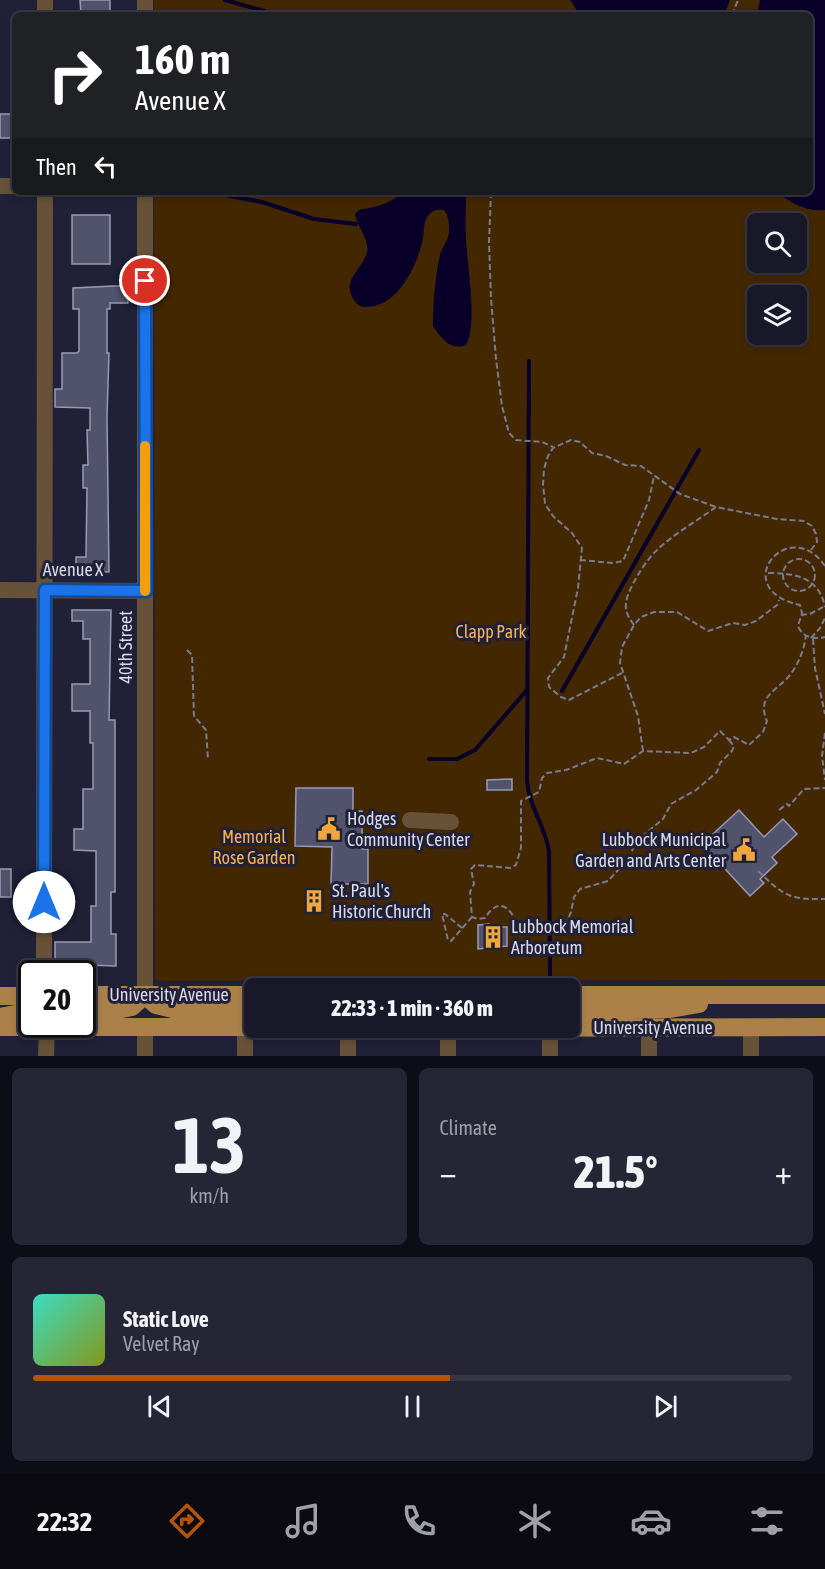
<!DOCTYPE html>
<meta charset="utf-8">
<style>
:root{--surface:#181829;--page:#252535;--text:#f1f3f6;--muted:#9fa0a8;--line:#363746;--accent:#b45309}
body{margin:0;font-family:"Asap Condensed",sans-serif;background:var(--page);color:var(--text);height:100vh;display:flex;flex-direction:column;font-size:22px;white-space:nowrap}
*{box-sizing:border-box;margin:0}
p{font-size:20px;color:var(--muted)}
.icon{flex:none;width:33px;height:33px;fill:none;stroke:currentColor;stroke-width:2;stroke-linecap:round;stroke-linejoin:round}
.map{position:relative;height:1056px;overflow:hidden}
.details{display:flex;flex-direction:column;gap:12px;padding:12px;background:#0d0d17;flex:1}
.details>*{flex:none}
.top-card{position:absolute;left:12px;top:12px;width:801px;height:183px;border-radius:9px;box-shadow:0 3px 9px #0003,0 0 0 2px var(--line);background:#202124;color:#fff;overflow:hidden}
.buttons{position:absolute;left:747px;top:213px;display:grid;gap:12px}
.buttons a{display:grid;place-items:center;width:60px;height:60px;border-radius:9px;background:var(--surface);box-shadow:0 3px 9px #0003,0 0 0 2px var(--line);font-size:30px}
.speed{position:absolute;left:18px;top:960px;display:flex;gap:12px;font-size:30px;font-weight:700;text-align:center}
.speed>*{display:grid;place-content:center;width:78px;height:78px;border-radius:50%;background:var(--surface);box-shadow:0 3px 9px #0003,0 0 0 2px var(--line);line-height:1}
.speed .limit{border:3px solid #111;border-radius:9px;background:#fff;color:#111}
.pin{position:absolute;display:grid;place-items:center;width:51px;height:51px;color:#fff;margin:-26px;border:3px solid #fff;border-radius:50%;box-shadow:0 2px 6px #0007}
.me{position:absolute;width:66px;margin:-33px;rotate:0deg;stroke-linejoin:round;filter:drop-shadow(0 0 4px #0008)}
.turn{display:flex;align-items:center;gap:21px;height:126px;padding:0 24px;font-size:27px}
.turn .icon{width:78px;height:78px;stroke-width:2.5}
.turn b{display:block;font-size:42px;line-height:51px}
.then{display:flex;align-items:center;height:57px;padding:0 24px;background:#0003;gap:12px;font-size:22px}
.big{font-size:45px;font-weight:800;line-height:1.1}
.details .tile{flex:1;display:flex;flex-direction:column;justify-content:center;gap:9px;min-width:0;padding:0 21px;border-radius:9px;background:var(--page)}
.details .dial{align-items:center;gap:0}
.dial b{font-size:78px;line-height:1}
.song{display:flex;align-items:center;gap:18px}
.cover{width:72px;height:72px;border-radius:9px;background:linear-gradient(135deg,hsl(170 70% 55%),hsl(70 70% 35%))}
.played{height:6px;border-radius:3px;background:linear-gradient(90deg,var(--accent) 55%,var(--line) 55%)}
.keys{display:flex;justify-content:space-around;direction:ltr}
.heat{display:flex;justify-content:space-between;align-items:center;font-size:33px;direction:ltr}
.details .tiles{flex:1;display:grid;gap:12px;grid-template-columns:1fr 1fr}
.tile:last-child{grid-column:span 2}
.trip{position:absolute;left:244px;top:978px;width:336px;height:60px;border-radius:9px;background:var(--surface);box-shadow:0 3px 9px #0003,0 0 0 2px var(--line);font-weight:800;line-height:60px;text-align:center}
.dock{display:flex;height:96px;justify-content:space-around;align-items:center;background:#0a0a10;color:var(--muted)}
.dock .icon{width:42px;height:42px}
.dock .on{color:var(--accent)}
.dock b{font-size:27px;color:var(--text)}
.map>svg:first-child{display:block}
.green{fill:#422700;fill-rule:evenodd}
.water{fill:#09002a}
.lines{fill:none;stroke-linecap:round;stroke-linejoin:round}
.stream{stroke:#09002a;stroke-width:4}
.building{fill:#51526c;stroke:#989ab7;stroke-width:1.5}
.path{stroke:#7a7b8e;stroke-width:2;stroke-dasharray:6 3;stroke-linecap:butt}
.minor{stroke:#675239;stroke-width:16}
.major{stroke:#ab8049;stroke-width:18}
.route-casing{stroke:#114b97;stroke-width:15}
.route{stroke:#1a73e8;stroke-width:10}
.slow{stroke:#f59e0b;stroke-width:10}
.labels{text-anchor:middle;stroke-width:6;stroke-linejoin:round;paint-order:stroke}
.street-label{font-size:18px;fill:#d9daea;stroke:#202037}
.park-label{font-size:18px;fill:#f7b255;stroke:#202037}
.poi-label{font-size:18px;fill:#d9daea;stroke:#202037;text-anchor:start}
</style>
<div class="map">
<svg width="825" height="1056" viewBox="0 0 825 1056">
<rect width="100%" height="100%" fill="#202037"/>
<path class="green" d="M154,0H825V980L159,981L155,979L154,192H810V15H154ZM758,224H796V262H758ZM758,296H796V334H758Z"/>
<g class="water">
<polygon points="570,0 730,0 724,15 580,15"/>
<path d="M760,0H825V210C805,212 792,203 777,192H810V15H757Z"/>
<path d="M404,192H466C466,208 465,223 466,239C467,265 478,324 466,345C450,351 441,338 433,326C433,303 435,278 440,255C443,245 450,239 449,228C449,221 448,215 444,210C437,209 432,210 428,216C422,223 425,234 422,243C415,269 397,308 364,307C356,306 351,297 350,290C347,278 363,266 367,253C370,240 357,227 355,214L361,209C378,208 391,202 404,192Z"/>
</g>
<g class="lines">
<g class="stream">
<polyline points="225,0 264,11 270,15"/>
<polyline points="158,195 225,195 262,202 314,219 356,224"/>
<path d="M529,361L527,781C529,806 545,826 549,851L550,975"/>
<polyline points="562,691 699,450"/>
<polyline points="429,759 457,759 475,750 527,690"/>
</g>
</g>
<g class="building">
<polygon points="80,0 110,0 110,13 81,13"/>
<rect x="0" y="114" width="12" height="24"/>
<rect x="72" y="215" width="38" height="49"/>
<polygon points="114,286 128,286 128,303 110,303 110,309 107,309 107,353 109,353 107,417 109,572 76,571 76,557 86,557 87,488 83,488 83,465 88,465 87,430 90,430 90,408 55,407 55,389 62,389 62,353 77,353 79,351 79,309 73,309 73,288"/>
<polygon points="72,610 111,610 109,720 115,720 115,892 111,892 111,934 116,934 116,966 55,964 55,942 91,942 91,906 96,906 96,851 74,850 74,829 83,829 83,789 93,789 93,743 90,743 90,711 72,711 72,684 90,684 90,639 83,639 83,621 72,621"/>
<polygon points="512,779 512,790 487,790 487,780"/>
<polygon points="296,788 353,788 353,811 362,811 362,849 368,849 368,884 331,884 332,847 295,846"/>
<polygon points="739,810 764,837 783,819 797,834 772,857 777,863 760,879 764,883 750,896 702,844"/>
<rect x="0" y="869" width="11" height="28"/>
<rect x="307" y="890" width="14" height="22"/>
<polygon points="489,924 490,927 507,927 507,946 478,949 478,925"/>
</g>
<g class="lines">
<g class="path">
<polyline points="732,15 738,0"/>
<polyline points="491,192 489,242 491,298 496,359 502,406 509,433 516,440 542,442 553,447"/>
<circle cx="799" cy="575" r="16"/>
<polyline points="580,560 613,563 623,561 649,500 654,476"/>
<path d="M825,566C789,513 726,589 800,605L802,613L798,626C802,637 814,640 825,637"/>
<path d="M768,573C795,573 819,577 825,607"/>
<polyline points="801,615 810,614 825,606"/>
<path d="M634,625C629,618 625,612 626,603C627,590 646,560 656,551C672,535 697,521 716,507L777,519L804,521L812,526L816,534L817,542L811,550"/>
<polyline points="811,638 820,628 825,618"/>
<polyline points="813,639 815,668 825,714"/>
<polyline points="187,650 192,655 194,716 206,730 208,759"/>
<polyline points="622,673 569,700 561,697 549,687 548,678 564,657 578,588 582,548 572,533 553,516 545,504 543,484 544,469 548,456 553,448 571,440 580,442 592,453 606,456 625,465 641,466 680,494 716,507"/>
<polyline points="825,733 822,756 825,780"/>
<path d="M729,740L734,746L732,751L720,763L717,772L696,790L671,804L663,819L634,843L631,856L608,881L580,889L574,897L571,912L566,924L560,929L552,932L520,933C515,913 501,892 485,918L478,919L472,917L470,892L474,884L471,869L475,865L510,868L516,865L521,848V801L539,792L542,778L547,773L566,770L597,758L624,764L643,751L691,753L704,747L720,731L729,740L734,737L749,745L763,732L767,721C756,696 777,691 790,675C799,663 804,650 806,635"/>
<polyline points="643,751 638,716 620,663 622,647 634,625 641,617 654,612 677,612 708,631 733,623 745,625 756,621 777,605 779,600"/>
<polyline points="779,810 787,804 789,806 804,789 825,788"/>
<path d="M758,871C783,895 789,900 825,899"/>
<polyline points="462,928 445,914 442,914 448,940 451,941 472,917"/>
</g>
<g class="minor">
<polyline points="145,0 145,15"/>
<polyline points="45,15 45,0"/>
<polyline points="0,186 15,186"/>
<polyline points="145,192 145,995"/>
<polyline points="0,590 145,591"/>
<polyline points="410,820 451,822"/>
<polyline points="44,974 45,192"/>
<polyline points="751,1027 751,1056"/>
<polyline points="145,1028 145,1056"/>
<polyline points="245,1028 245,1056"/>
<polyline points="348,1028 348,1056"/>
<polyline points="448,1028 448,1056"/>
<polyline points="649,1028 649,1056"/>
<polyline points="550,1029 550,1056"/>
<polyline points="46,1056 47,1027"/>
</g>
<g class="major">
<polyline points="82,995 255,995"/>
<polyline points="570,995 825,995"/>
<polyline points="0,996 32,996"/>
<polyline points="82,1011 112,1011 132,1007 145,995 156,1005 181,1011 255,1013"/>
<polyline points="570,1014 587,1011 670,1009 699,1004"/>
<polyline points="0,1017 32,1011"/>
<polyline points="0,1027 255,1027"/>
<polyline points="446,1028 825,1027"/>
</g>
</g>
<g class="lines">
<g class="route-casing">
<polyline id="route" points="44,902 45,590 146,591 145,281"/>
</g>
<use href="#route" class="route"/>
<polyline class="slow" points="145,446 145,591"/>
</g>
<defs>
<g id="civic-bare" transform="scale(1.8)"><path d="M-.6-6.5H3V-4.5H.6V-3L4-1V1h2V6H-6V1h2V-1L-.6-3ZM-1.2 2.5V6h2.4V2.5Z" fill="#f0a63e" stroke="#202037" stroke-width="2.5" paint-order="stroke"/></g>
<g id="building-bare" transform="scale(1.8)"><path d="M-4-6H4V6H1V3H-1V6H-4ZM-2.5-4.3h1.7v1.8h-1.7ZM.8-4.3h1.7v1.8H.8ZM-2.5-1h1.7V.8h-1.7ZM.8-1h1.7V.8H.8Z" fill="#f0a63e" stroke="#202037" stroke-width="2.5" paint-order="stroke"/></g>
</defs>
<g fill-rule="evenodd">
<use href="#civic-bare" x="329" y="829"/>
<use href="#civic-bare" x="744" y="850"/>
<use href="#building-bare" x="314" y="901"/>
<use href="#building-bare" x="493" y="937"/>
</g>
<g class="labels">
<g class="street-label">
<text x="73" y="576">Avenue X</text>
<text transform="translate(126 647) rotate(-90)" y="6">40th Street</text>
<text x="169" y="1001">University Avenue</text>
<text x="653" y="1034">University Avenue</text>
</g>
<g class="park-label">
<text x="491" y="638">Clapp Park</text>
<text x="254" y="843">Memorial<tspan x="254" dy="21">Rose Garden</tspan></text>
</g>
<g class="poi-label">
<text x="347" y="825">Hodges<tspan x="347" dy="21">Community Center</tspan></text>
<text x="726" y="846" text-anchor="end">Lubbock Municipal<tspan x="726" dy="21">Garden and Arts Center</tspan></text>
<text x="332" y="897">St. Paul's<tspan x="332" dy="21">Historic Church</tspan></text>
<text x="511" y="933">Lubbock Memorial<tspan x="511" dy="21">Arboretum</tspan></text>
</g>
</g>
</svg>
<div class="buttons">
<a><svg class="icon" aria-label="search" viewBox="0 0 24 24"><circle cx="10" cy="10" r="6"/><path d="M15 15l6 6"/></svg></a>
<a><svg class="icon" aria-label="layers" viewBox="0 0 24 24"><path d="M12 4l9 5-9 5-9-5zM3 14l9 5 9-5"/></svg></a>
</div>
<div class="speed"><div class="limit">20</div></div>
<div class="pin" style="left:145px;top:281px;background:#d93025"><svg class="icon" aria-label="arrive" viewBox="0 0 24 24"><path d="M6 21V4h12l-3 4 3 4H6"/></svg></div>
<svg class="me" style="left:44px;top:902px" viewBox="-20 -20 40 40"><circle r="19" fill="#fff"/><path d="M0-13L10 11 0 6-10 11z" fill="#1a73e8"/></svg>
<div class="trip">22:33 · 1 min · 360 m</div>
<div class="top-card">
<div class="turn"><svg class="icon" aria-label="right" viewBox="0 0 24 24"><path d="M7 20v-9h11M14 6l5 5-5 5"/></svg><div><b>160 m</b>Avenue X</div></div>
<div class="then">Then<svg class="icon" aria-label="left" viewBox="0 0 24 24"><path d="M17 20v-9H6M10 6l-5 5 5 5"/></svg></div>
</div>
</div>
<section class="details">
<div class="tiles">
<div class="tile dial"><b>13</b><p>km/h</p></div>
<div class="tile"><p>Climate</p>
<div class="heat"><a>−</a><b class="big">21.5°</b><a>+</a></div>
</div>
<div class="tile">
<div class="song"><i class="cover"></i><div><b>Static Love</b><p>Velvet Ray</p></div></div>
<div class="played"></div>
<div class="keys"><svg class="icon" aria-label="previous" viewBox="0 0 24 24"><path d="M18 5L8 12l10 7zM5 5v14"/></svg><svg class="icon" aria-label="pause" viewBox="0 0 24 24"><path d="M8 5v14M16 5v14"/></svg><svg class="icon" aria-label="next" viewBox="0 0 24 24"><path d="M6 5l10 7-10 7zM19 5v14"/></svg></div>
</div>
</div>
</section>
<nav class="dock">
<b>22:32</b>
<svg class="icon on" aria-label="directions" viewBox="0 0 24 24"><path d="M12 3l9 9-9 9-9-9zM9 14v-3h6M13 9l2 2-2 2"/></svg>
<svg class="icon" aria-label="music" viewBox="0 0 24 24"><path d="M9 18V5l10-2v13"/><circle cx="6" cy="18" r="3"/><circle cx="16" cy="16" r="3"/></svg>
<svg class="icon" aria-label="phone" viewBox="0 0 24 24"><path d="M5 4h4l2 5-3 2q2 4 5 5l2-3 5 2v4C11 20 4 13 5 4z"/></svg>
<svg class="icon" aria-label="climate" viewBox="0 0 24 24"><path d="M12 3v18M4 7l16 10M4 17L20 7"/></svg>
<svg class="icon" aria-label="car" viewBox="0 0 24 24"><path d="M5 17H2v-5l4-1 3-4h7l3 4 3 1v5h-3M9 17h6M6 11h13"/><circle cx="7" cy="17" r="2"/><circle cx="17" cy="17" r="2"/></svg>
<svg class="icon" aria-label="filters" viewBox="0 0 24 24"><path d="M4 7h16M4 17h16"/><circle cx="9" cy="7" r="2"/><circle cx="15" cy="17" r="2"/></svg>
</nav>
